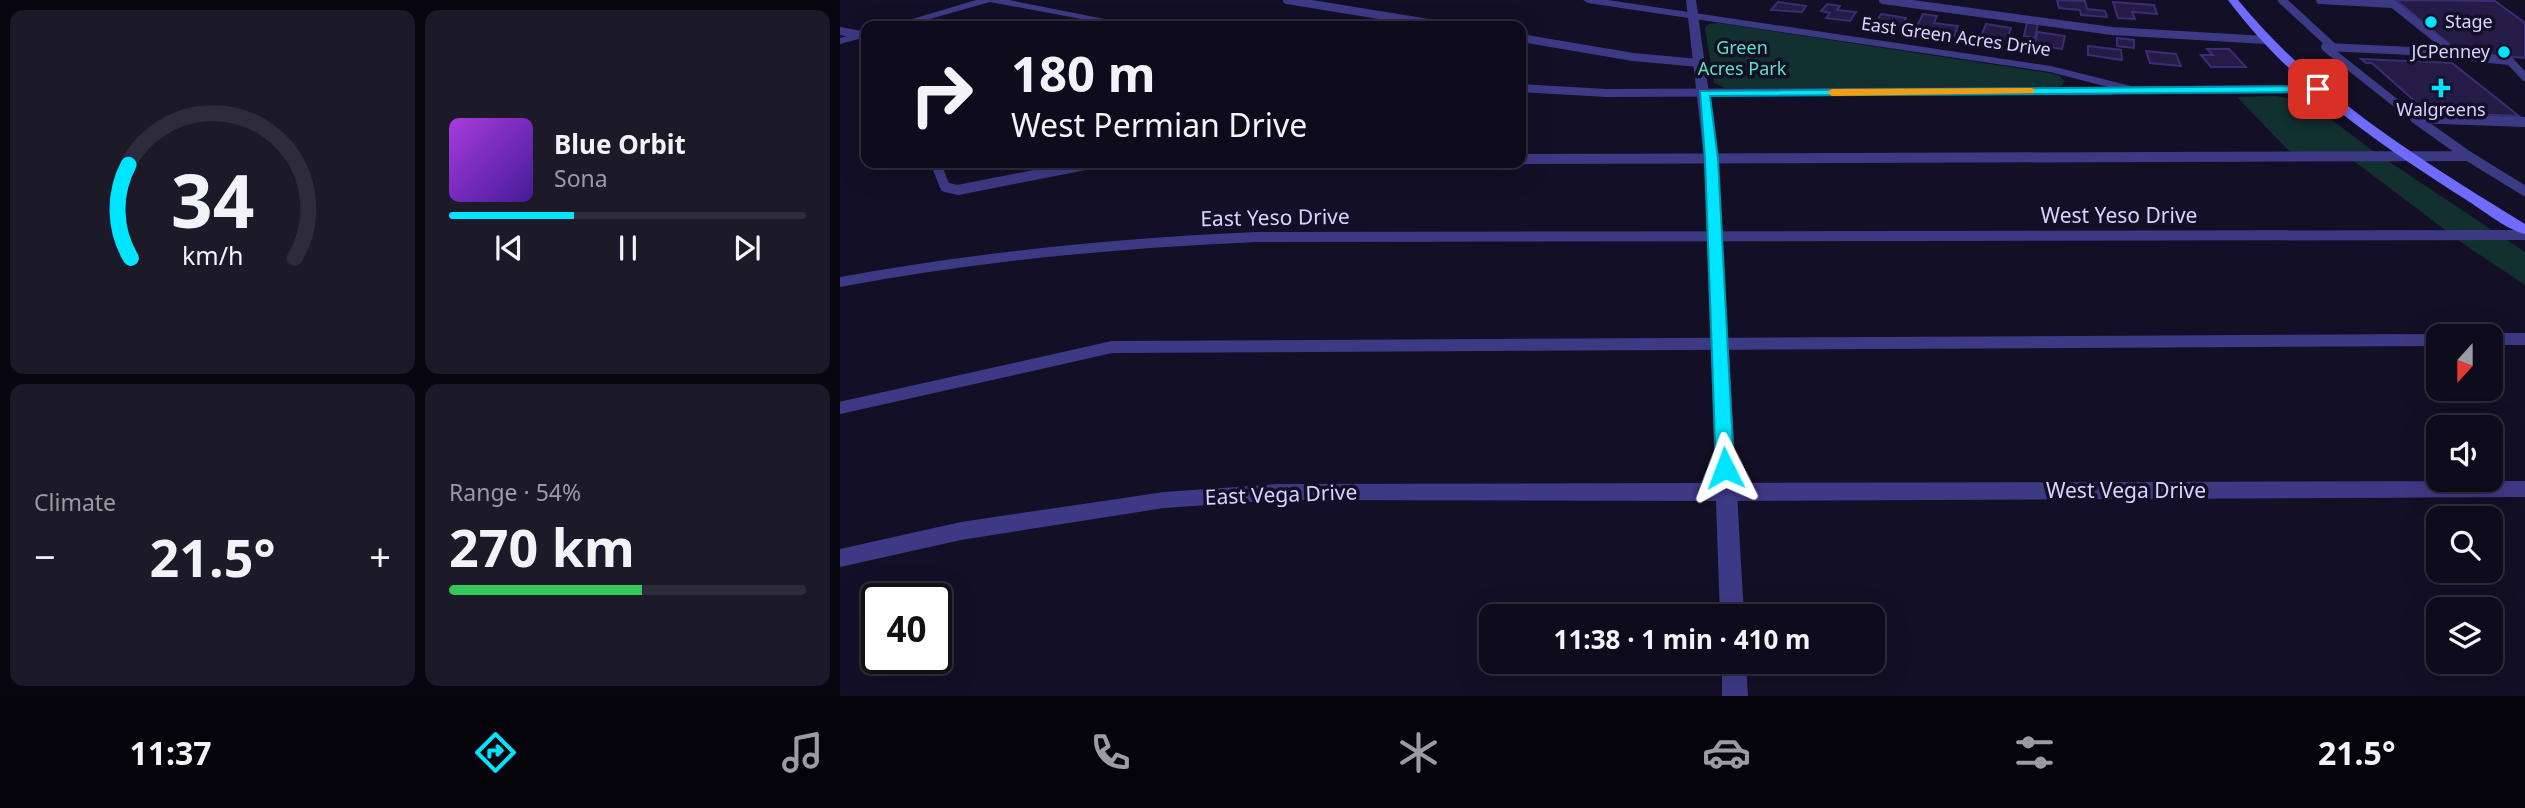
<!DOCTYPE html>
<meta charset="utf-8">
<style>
:root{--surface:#0e0b1c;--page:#1c1929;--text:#f1f3f6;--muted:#9b9ba3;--line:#2e2b3b;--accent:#00e5ff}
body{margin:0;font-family:"Noto Sans",sans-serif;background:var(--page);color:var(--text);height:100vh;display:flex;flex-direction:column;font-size:26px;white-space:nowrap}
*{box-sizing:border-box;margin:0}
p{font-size:23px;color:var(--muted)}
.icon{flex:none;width:38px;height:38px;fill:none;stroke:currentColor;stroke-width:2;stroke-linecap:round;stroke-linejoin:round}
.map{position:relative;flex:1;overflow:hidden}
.details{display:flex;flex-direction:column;gap:10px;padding:10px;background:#08060f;width:840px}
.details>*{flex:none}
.banner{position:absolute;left:21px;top:21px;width:665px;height:147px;border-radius:14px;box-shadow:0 7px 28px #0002,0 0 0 2px var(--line);background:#0e0b1c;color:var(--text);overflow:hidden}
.needle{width:46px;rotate:201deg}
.tools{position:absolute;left:1586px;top:324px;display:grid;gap:14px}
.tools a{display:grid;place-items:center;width:77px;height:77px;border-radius:14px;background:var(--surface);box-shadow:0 7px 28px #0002,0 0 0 2px var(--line);font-size:35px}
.speed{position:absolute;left:21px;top:583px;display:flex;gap:14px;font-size:35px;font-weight:700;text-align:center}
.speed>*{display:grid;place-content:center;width:91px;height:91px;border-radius:50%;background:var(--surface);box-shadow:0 7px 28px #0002,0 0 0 2px var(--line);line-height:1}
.speed .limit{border:4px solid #111;border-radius:10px;background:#fff;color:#111}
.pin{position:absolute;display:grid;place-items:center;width:60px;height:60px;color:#fff;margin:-30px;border-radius:14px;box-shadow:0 4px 10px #0006}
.me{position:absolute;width:77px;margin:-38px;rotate:357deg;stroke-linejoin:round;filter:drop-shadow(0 0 5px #0008)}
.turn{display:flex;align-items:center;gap:24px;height:147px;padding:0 35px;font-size:32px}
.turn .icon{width:91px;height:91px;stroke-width:2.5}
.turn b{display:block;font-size:49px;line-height:60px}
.big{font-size:52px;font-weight:700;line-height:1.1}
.details .tile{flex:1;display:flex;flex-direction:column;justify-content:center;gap:10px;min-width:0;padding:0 24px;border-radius:14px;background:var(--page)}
.details .dial{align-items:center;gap:0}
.dial svg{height:182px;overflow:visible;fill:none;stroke:var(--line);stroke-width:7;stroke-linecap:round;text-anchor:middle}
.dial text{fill:var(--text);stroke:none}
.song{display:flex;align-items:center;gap:21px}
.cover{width:84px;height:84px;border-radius:10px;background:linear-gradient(135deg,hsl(280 70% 55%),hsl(260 70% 35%))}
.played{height:7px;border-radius:4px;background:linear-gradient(90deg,var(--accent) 35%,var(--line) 35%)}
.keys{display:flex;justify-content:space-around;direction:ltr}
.heat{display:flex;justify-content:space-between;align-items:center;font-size:38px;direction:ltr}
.charge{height:10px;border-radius:5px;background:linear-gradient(90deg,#34c759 54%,var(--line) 0)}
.details .tiles{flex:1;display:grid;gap:10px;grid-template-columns:repeat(2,1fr)}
.trip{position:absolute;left:639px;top:604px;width:406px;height:70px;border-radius:14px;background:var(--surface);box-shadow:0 7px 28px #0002,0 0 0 2px var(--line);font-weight:700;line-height:70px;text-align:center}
.tab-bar{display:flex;height:112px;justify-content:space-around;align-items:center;background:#06040b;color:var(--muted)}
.tab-bar .icon{width:49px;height:49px}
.tab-bar .current{color:var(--accent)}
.tab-bar b{font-size:32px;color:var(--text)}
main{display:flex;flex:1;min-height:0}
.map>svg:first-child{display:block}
.green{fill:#12302f}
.building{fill:#241b47;stroke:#3b2d73;stroke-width:2}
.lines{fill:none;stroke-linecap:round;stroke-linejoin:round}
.service-far2{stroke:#3d3a85;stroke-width:8}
.service-far1{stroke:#3d3a85;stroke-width:10}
.service{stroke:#3d3a85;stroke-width:12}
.minor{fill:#3d3a85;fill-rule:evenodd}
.tertiary{fill:#3d3a85;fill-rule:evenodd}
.secondary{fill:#6f6bff;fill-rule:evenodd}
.route{fill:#00e5ff;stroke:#0095a6;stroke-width:2}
.slow{fill:#f59e0b}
.poi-dot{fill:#00e5ff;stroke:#130f26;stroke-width:2.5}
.labels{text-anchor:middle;stroke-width:7;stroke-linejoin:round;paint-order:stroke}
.far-poi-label{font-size:18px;fill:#d9d4ff;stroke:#130f26;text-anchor:start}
.far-street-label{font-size:18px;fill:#d9d4ff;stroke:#130f26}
.far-park-label{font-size:18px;fill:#5fe0c0;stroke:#130f26}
.street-label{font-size:21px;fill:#d9d4ff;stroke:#130f26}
</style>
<main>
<section class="details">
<div class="tiles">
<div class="tile dial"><svg viewBox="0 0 100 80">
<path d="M14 69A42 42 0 1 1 86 69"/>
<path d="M14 69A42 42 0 0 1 13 28" stroke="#00e5ff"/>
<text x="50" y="56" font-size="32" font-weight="700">34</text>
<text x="50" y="72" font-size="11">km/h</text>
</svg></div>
<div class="tile">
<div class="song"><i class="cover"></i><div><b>Blue Orbit</b><p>Sona</p></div></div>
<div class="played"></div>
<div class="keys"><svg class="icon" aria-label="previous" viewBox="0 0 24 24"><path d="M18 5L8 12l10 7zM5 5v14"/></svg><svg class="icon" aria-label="pause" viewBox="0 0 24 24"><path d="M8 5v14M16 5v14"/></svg><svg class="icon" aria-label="next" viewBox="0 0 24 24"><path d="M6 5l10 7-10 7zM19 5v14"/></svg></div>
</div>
<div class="tile"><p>Climate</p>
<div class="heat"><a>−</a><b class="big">21.5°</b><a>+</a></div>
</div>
<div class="tile"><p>Range · 54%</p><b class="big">270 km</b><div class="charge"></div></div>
</div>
</section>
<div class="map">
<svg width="1685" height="696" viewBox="0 0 1685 696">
<rect width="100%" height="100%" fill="#130f26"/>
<g class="green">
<polygon points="878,23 1209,73 1218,75 1225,81 1221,86 1211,88 885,88 874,83 865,28 869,24"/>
<polygon points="1436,96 1467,101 1533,151 1685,252 1685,285 1625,245 1502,152 1450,152 1397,97"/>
</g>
<g class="building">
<polygon points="1217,0 1245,1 1247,9 1265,11 1267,17 1241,15 1240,10 1219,8"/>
<polygon points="1556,0 1655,1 1685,23 1685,58 1619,52"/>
<polygon points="938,2 966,6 962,12 931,10"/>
<polygon points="1273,2 1314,5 1317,14 1292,12 1295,19 1278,18"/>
<polygon points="987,4 1000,6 997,10 1016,12 1010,21 986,18 990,13 981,11"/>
<polygon points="1041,14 1066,18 1062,26 1036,22"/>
<polygon points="1083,14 1097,16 1094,23 1118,26 1114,36 1075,30"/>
<polygon points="1187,22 1198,24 1195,38 1184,36"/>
<polygon points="1146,24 1171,28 1167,40 1141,36"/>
<polygon points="1198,32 1225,36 1222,49 1194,45"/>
<polygon points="1277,38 1294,40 1294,48 1277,46"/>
<polygon points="1248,46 1281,50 1282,60 1248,55"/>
<polygon points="1367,49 1389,49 1406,67 1371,67 1361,55 1373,55"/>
<polygon points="1306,51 1336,54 1341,66 1310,63"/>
<polygon points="1521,59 1612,63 1679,116 1587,112 1532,63 1526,63"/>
</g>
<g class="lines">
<g class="service-far2">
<polyline points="447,0 607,26"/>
<polyline points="1043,0 1272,31 1425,40"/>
<polyline points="1442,0 1493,47"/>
<polyline points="1480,0 1553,4"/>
<polyline points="1548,0 1618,56 1670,61 1685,77"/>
<polyline points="0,31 26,36"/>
<polyline points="681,38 793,57 859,63"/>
<polyline points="1614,53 1485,47 1576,119 1616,120"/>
</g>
<g class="service-far1">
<polyline points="1575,118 1685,122"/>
<polyline points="1628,156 1685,191"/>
<polyline points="681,159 1628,156 1576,119"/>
<polyline points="101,163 98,169 105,187 118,190 255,163"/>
</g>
<g class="service">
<polyline points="1650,339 1685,339"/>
<polyline points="0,408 272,347 1598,340"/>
</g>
<g class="minor">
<polygon points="136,0 169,0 300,26 279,26 150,2 65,26 49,26"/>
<polygon points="743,0 768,0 1211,66 1291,86 1478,85 1484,89 1478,93 1291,94 1277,90 1272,95 766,97 681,92 681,84 766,89 1268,87 1210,72 748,3"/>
<polygon points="26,31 26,37 0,44 0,38"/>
<path d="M1685,230V240L417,242C277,248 138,261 0,287V277C138,252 277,238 417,232Z"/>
<polygon points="1685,481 1685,497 887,501 438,500 324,508 121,540 0,567 0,549 121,522 324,492 438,484"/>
</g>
<g class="tertiary">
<polygon points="846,0 856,0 878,159 904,616 880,616 864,159"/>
<polygon points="882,662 906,662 908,696 882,696"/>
</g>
<path class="secondary" d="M1388,0H1398C1479,98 1578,158 1685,224V234C1665,229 1643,210 1625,199C1537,143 1451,84 1388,0Z"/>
</g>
<polygon class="route" points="1478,86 1484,89 1482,92 870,96 878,159 894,468 892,473 879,473 876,468 865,159 860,91"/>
<polygon class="slow" points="1191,88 1194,89 1194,93 992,96 987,92 992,89"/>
<g class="poi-dot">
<circle cx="1591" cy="22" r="7"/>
<circle cx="1664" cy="52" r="7"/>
<path d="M1597.5 77.5h7v7h7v7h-7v7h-7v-7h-7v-7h7z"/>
</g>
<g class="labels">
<g class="far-poi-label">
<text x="1605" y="28">Stage</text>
<text x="1650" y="58" text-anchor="end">JCPenney</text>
<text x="1601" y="116" text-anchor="middle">Walgreens</text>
</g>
<g class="far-street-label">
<text transform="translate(1116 37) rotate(8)" y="6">East Green Acres Drive</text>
</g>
<g class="far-park-label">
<text x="902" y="54">Green<tspan x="902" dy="21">Acres Park</tspan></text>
</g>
<g class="street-label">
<text x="1279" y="223">West Yeso Drive</text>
<text transform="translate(435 218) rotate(-1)" y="7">East Yeso Drive</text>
<text x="1286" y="498">West Vega Drive</text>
<text transform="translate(441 495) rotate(-2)" y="7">East Vega Drive</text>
</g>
</g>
</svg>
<div class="tools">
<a><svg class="needle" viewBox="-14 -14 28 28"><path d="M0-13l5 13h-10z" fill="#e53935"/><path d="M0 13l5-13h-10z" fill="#9b9ba3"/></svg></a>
<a><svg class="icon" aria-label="sound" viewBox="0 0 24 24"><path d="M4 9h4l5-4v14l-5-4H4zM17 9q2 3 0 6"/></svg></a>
<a><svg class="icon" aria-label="search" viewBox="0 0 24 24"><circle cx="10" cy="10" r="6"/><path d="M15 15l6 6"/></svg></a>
<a><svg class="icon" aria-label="layers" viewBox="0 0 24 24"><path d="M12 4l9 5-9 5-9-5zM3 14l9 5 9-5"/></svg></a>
</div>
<div class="speed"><div class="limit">40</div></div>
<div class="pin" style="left:1478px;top:89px;background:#d93025"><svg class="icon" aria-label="arrive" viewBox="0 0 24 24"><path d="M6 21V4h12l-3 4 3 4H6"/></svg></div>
<svg class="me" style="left:885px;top:468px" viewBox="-20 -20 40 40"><path d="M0-17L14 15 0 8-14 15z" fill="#00e5ff" stroke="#fff" stroke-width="4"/></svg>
<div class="trip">11:38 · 1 min · 410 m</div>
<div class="banner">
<div class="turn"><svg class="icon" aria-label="right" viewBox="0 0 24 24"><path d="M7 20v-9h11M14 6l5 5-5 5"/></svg><div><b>180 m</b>West Permian Drive</div></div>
</div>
</div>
</main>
<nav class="tab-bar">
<b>11:37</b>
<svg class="icon current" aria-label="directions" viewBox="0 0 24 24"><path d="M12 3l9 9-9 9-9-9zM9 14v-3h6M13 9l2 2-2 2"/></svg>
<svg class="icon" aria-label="music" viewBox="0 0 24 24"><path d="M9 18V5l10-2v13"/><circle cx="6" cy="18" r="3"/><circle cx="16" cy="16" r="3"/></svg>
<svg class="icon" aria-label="phone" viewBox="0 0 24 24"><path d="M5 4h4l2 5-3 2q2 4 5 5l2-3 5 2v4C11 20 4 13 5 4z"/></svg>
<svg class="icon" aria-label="climate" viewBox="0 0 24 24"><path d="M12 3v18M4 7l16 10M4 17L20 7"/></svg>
<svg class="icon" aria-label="car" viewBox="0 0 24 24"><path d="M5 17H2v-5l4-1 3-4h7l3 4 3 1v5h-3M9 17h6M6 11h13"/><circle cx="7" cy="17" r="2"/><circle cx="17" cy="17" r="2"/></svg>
<svg class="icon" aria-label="filters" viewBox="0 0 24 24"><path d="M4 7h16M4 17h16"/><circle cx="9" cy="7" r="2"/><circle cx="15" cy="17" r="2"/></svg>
<b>21.5°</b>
</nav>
